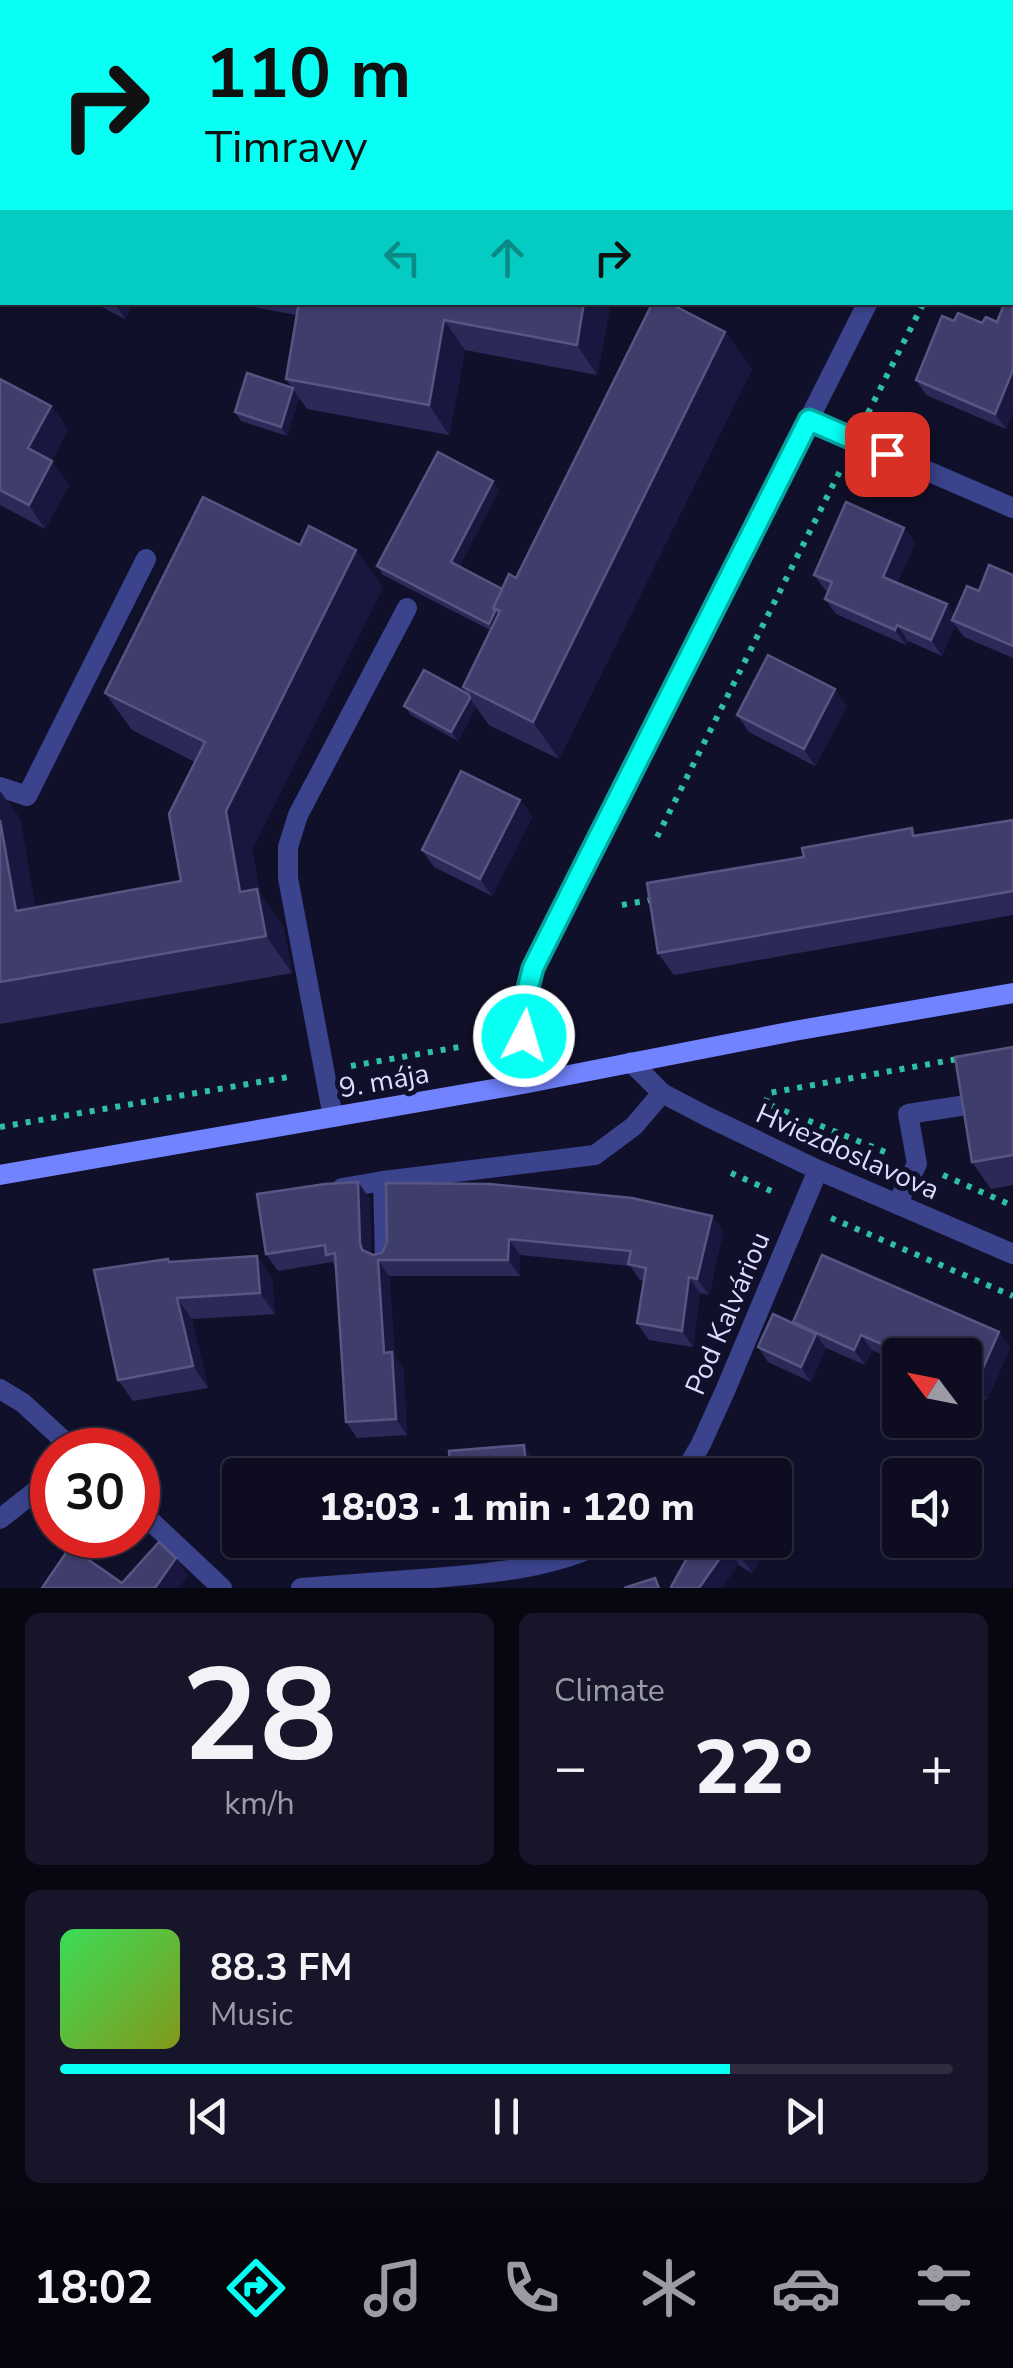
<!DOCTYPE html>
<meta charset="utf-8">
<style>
:root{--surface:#0d0c20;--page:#161529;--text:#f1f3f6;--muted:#9a9ba5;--line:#2d2c3e;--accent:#07fff4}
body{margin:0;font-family:"Nunito Sans",sans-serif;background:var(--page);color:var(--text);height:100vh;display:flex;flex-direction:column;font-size:38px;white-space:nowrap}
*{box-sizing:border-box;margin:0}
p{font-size:32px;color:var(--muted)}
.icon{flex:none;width:55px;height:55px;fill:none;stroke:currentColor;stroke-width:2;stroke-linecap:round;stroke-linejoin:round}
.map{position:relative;height:1588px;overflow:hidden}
.details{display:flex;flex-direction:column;gap:25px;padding:25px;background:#070712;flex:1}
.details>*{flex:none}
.top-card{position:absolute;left:0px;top:0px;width:1015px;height:305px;box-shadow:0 2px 8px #0004,0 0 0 2px var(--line);background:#07fff4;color:#111;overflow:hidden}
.needle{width:65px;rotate:302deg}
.tools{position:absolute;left:882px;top:1338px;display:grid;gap:20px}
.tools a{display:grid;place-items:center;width:100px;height:100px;border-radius:10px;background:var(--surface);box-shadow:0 2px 8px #0004,0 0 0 2px var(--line);font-size:50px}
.speed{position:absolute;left:30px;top:1428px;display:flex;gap:20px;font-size:50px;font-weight:700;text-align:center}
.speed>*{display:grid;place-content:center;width:130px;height:130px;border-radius:50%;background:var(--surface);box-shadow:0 2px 8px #0004,0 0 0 2px var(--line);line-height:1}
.speed .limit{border:15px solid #d22;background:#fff;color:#111}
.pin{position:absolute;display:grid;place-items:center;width:85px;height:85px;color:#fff;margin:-42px;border-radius:20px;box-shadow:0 5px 15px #0006}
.me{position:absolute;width:110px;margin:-55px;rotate:5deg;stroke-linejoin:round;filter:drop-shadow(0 0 8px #0008)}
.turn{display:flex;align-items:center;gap:35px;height:210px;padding:0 40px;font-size:45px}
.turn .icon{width:130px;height:130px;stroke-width:2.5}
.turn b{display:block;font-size:70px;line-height:85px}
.lanes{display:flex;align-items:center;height:95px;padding:0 40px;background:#0003;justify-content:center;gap:50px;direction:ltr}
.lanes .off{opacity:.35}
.big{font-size:75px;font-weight:800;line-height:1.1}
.details .card{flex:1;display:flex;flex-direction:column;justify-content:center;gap:15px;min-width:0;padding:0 35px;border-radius:15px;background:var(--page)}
.details .dial{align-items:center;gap:0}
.dial b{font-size:130px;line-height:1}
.song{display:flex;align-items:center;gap:30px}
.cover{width:120px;height:120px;border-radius:15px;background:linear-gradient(135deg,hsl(130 70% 55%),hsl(70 70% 35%))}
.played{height:10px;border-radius:5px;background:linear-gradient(90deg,var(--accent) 75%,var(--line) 75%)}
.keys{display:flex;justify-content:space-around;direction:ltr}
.heat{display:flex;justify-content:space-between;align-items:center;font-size:55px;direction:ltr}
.details .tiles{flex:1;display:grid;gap:25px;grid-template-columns:1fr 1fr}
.card:last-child{grid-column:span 2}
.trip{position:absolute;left:222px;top:1458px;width:570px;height:100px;border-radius:10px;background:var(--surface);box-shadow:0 2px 8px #0004,0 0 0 2px var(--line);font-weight:800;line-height:100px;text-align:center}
.tabs{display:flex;height:160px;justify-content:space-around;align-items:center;background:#05050d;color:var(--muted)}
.tabs .icon{width:70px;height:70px}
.tabs .active{color:var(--accent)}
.tabs b{font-size:45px;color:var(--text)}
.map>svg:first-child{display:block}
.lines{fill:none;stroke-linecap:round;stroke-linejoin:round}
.path{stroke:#2dc0a2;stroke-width:6;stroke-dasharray:5 8;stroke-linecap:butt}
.lane{stroke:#3a438b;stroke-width:20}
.street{stroke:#3a438b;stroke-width:20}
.secondary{stroke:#7283ff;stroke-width:20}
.wall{fill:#2c2959}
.shaded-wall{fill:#19173f}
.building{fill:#3f3d6b;stroke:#575682;stroke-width:2.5}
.route-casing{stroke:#05a69f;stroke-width:25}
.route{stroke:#07fff4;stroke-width:18}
.labels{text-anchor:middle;stroke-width:10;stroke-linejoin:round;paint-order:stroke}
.street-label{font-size:28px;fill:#dbdcff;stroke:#11102b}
</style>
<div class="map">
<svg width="1013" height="1588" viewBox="0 0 1013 1588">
<rect width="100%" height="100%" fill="#11102b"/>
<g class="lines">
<g class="path">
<polyline points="1012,131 1013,130"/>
<polyline points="868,413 924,302"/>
<polyline points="657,837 843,465"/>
<polyline points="622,905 655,899"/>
<polyline points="351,1066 465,1046"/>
<polyline points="0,1127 294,1076"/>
<polyline points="885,1152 765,1103 769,1093 963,1058"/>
<polyline points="731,1173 778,1194"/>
<polyline points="943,1175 1013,1206"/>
<polyline points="831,1218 1013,1296"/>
</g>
<g class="lane">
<polyline points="0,10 2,9"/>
<polyline points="0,787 27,796 146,559"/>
<polyline points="333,1117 288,878 288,847 298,815 407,608"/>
<polyline points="383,1181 385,1258"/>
<polyline points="342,1188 383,1181 595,1155 634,1126 662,1093"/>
<polyline points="897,1204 917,1164 908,1114 960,1106"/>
</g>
<g class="street">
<polyline points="94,2 96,0"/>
<polyline points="1012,19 1013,18"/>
<polyline points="0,185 2,180"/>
<polyline points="809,420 1013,508"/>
<polyline points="631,1062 662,1093 706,1116 818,1170 1013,1254"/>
<polyline points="528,1083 525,1036 525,1000 533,968 868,302"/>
<polyline points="0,1389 23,1403 74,1450"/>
<polyline points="683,1475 701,1444 725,1391 818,1170"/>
<polyline points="138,1509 222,1588"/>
<polyline points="0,1519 52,1478"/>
<path d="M301,1588C346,1585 390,1581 434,1578C495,1573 554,1568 609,1540"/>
</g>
<polyline class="secondary" points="0,1175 528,1083 794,1031 1013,993"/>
</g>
<g class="wall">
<polygon points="1013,284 1013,412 1006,429 926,395 916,380 954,321 982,323 997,322"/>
<polygon points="92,302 134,302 125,319"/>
<polygon points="227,302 611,302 597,375 465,350 449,435 307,409 299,398 287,436 241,421 235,412 292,388 286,379 296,315"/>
<polygon points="725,332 752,369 559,759 489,725 476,707 458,741 411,715 404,706 468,694 463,687 490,630 383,575 377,566 499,490 459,567 502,589 516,578"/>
<polygon points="0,379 51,406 68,430 51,461 69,485 45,529 0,505"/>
<polygon points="904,528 915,543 897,583 947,604 954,615 979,591 1013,575 1013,658 964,637 955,625 942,656 908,641 906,645 836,614 825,599 828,591 825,590 814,575"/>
<polygon points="383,587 252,849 260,893 283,926 292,973 0,1024 0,791 20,819 35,907 181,881 195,762 132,730 105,693"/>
<polygon points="847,706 815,766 749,732 737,715"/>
<polygon points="520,800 532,817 492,896 434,867 422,850"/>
<polygon points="1013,820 1013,915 674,975 658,953 804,857"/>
<polygon points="1013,1047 1013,1185 991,1189 972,1162"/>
<polygon points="358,1182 370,1199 371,1254 373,1255 712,1216 723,1232 709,1295 700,1293 693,1347 649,1340 637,1323 644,1281 640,1280 630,1266 520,1255 520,1276 389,1276 395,1356 403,1368 407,1435 357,1438 346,1422 336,1268 332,1262 278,1271 266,1254"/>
<polygon points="257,1256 272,1278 275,1314 192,1319 208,1388 133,1401 118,1380 168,1259 170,1262"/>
<polygon points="794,1324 999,1332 1010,1348 987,1400 970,1392 965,1404 965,1355 900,1355 900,1363 872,1350 865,1365 826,1348 811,1382 768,1362 758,1347"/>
<polygon points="697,1540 774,1540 752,1573"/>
</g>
<g class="shaded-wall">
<polygon points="706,0 722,0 721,2 705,2"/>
<polygon points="114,302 134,302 125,319"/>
<polygon points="584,302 611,302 597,375 577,345"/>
<polygon points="444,320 465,350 449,435 429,405"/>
<polygon points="725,332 752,369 559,759 533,722"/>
<polygon points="1013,370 1013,412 1006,429 995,414"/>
<polygon points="293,389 299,398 287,436 281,427"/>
<polygon points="51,406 68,430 45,472 28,448"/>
<polygon points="52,461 69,485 45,529 29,505"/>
<polygon points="493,481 499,490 457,571 451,562"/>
<polygon points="904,528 915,543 893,592 883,577"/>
<polygon points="356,550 383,587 252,849 260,893 283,926 292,973 266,936 240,892 226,811"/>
<polygon points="947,604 957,620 952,620 955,625 942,656 931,640"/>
<polygon points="495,611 501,620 495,633 489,624"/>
<polygon points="897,625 908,641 906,645 895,630"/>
<polygon points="835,689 847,706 815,766 804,749"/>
<polygon points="470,698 476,707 458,741 451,732"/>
<polygon points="0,791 20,819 42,948 16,911 0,820"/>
<polygon points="520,800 532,817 492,896 480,879"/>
<polygon points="358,1182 370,1199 371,1259 362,1250 360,1243"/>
<polygon points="712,1216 723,1232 709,1295 697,1279"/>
<polygon points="509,1239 520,1255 520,1276 508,1260"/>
<polygon points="257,1256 272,1278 275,1314 260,1293"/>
<polygon points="378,1260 389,1276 395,1356 403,1368 407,1435 396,1419 384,1353"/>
<polygon points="689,1277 700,1293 693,1347 682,1331"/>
<polygon points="177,1298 192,1319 208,1388 193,1366"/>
<polygon points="999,1332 1010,1348 987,1400 976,1384"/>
<polygon points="816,1334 826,1348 811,1382 801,1367"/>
<polygon points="861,1335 872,1350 865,1365 854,1350"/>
<polygon points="965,1385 970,1392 965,1404"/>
<polygon points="524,1445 536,1462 537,1475 527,1475"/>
<polygon points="775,1505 787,1521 775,1539"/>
<polygon points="751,1540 774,1540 752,1573 740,1556"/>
<polygon points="727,1548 739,1564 722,1588 699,1588"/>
<polygon points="176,1558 188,1575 179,1588 155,1588"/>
</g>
<g class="building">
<polygon points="119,0 377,0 391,2 118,2"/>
<rect x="395" y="0" width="100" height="2"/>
<polygon points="633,0 706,0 705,2 632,2"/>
<polygon points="780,0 833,0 838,2 781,2"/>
<polygon points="1013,284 1013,370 995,414 916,380 942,316 954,321 958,313 982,323 986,317 997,322 1005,302 1012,302"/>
<polygon points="299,302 584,302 577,345 444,320 429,405 286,379"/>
<polygon points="653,302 667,302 725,332 533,722 463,687 500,611 493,608 509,574 516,578"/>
<polygon points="247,373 293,388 281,427 235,412"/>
<polygon points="0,379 51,406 28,448 52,461 29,505 0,490"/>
<polygon points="438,452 493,481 451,562 502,589 493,608 495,611 489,624 377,566"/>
<polygon points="203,497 300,545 309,526 356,550 226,811 240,892 257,889 266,936 0,982 0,820 16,911 181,881 169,814 205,742 105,693"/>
<polygon points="846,502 904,528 883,577 947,604 931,640 897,625 895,630 825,599 832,582 814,575"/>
<polygon points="989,565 1013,575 1013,646 952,620 967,586 979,591"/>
<polygon points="768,655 835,689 804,749 737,715"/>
<polygon points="424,670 468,694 470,698 451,732 404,706"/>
<polygon points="461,771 520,800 480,879 422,850"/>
<polygon points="1013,820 1013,891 658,953 647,883 804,857 802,848 912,828 913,836"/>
<polygon points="1013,1047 1013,1155 972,1162 955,1057"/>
<polygon points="358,1182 360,1243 362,1250 373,1255 382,1253 387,1242 386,1183 489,1184 632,1198 712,1216 697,1279 689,1277 682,1331 637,1323 646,1268 628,1264 631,1251 509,1239 508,1260 378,1260 384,1353 392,1352 396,1419 346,1422 335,1253 326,1255 325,1245 266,1254 257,1194 325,1184"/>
<polygon points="822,1255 999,1332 976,1384 965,1379 965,1355 907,1355 861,1335 854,1350 793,1322"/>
<polygon points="257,1256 260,1293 177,1298 193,1366 118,1380 94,1270 168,1259 169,1262"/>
<polygon points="773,1314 816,1334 801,1367 758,1347"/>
<polygon points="524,1445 527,1475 451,1475 449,1451"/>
<polygon points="697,1540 751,1540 740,1556 727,1548 699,1588 672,1588 671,1587"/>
<polygon points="159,1542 176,1558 155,1588 42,1588 70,1547 122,1583"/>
<polygon points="655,1578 659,1588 624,1588"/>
</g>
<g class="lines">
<g class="route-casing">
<polyline id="route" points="524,1036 525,1000 533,968 809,420 887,454"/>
</g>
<use href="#route" class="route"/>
</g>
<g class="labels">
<g class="street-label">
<text transform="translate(384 1080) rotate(-10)" y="10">9. mája</text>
<text transform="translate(848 1151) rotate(24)" y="10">Hviezdoslavova</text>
<text transform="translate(727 1313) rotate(-67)" y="10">Pod Kalváriou</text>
</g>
</g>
</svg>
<div class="tools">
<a><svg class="needle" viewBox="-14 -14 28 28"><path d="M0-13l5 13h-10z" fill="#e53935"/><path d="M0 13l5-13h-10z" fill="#9a9ba5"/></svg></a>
<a><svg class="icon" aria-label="sound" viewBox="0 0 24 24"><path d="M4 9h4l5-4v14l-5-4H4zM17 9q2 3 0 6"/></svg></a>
</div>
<div class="speed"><div class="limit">30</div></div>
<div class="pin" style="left:887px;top:454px;background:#d93025"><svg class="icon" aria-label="arrive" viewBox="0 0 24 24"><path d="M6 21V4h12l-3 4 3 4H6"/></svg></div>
<svg class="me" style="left:524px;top:1036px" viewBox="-20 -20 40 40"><circle r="17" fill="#07fff4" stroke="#fff" stroke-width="3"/><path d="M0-11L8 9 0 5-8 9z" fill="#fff"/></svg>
<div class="trip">18:03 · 1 min · 120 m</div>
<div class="top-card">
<div class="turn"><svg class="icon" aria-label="right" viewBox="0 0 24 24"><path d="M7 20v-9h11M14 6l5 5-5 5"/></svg><div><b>110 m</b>Timravy</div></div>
<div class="lanes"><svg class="icon off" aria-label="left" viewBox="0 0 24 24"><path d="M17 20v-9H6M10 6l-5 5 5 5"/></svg><svg class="icon off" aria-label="ahead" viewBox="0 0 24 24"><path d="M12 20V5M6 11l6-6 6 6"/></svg><svg class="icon" aria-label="right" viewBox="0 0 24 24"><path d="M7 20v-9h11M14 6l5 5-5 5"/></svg></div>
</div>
</div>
<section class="details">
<div class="tiles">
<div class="card dial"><b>28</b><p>km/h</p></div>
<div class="card"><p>Climate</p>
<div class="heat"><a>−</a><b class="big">22°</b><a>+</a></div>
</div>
<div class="card">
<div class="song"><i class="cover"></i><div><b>88.3 FM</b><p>Music</p></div></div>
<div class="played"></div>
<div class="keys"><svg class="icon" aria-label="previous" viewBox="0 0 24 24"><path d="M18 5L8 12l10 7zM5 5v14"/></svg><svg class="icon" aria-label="pause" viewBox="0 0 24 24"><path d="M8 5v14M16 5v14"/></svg><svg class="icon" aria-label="next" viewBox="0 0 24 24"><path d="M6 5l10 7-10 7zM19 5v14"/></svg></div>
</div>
</div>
</section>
<nav class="tabs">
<b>18:02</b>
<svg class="icon active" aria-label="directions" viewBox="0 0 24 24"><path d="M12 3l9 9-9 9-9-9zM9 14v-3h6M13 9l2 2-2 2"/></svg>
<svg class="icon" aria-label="music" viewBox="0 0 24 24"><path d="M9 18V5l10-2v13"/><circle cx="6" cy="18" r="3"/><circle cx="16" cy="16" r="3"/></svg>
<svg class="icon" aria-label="phone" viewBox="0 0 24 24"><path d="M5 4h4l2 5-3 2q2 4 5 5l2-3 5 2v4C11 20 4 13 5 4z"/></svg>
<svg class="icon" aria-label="climate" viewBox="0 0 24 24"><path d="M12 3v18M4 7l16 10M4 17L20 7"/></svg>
<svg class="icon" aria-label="car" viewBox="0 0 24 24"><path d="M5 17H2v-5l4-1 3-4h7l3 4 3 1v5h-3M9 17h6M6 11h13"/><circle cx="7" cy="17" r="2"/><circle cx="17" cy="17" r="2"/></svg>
<svg class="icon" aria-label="filters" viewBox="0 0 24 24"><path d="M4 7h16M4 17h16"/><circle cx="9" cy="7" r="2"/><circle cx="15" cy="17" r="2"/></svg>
</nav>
